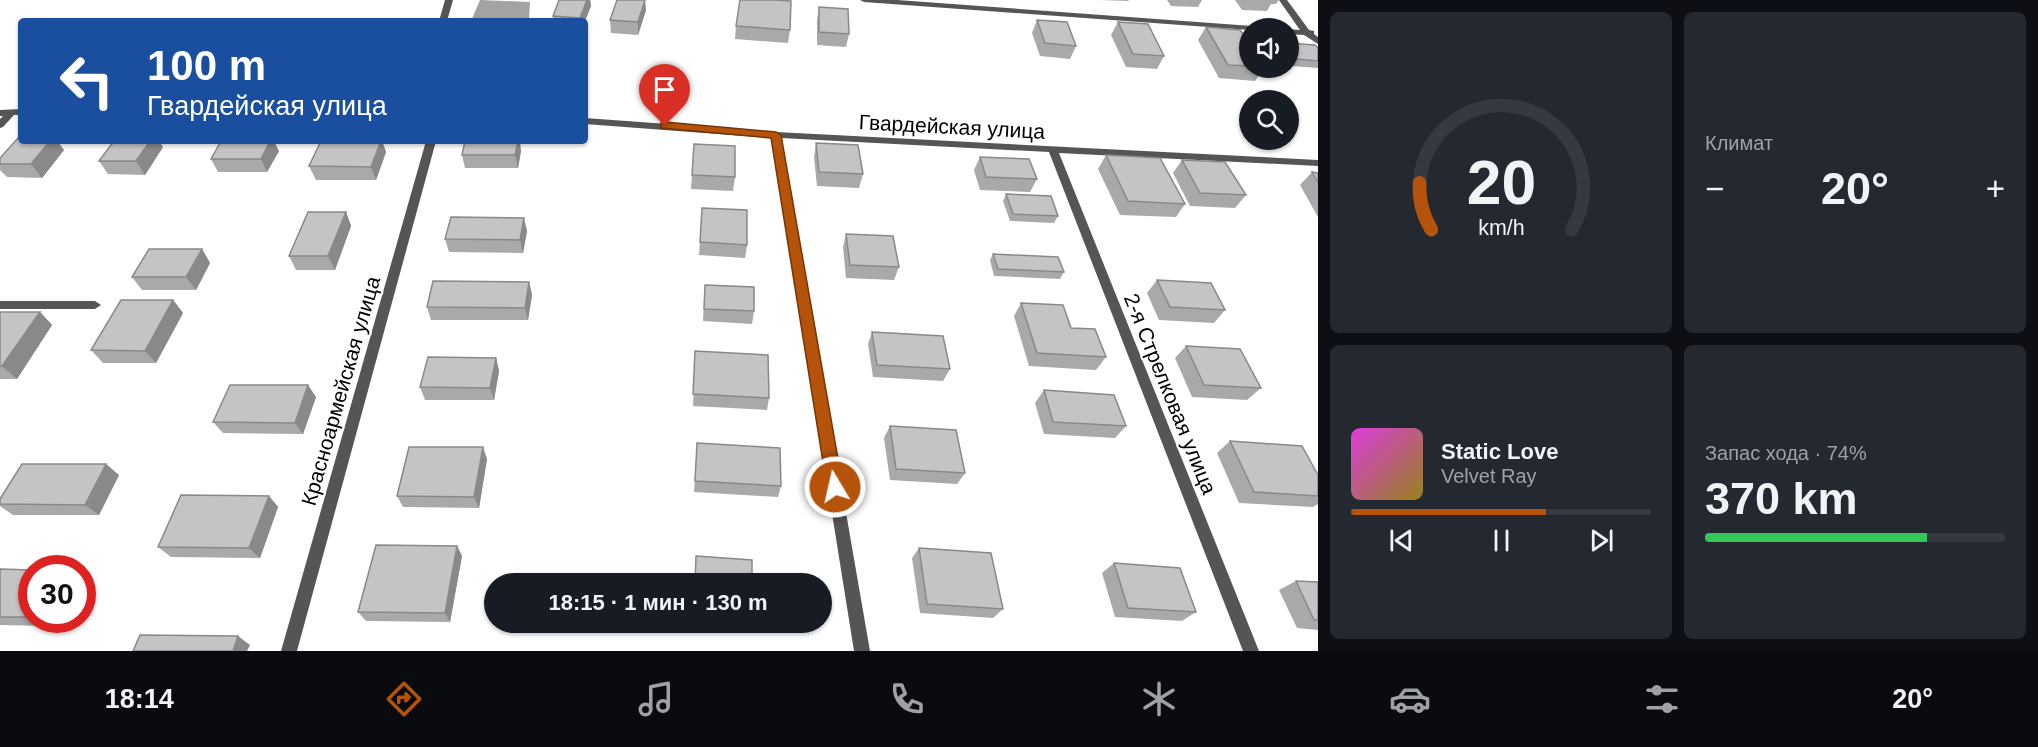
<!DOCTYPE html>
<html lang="ru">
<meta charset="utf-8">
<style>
:root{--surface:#171b24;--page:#242831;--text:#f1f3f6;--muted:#9ea1a6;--line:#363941;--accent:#b45309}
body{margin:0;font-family:Arial,sans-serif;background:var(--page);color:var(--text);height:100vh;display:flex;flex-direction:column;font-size:22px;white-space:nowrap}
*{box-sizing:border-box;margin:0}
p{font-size:20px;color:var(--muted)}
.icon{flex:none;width:33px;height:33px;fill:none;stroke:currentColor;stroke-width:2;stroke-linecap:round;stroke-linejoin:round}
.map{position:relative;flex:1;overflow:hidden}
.sheet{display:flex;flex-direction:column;gap:12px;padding:12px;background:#0d0f14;width:720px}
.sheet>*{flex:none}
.guide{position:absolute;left:18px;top:18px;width:570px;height:126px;border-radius:6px;box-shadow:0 2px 4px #0004;background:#1a4fa0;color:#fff;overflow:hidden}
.controls{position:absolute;left:1239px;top:18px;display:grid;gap:12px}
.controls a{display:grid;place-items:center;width:60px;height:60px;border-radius:50%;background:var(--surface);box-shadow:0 2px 4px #0004;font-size:30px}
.speed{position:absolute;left:18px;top:555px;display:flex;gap:12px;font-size:30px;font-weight:700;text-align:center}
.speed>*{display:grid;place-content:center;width:78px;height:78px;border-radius:50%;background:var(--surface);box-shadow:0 2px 4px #0004;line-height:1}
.speed .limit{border:9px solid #d22;background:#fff;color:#111}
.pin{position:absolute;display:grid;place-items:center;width:51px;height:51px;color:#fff;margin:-62px -26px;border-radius:50% 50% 50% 0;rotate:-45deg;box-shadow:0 0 6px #0007}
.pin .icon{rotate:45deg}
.me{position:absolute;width:66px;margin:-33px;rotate:351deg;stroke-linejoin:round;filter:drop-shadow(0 0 4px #0008)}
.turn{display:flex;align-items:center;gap:21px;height:126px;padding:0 30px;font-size:27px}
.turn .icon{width:78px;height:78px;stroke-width:2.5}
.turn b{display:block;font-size:42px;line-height:51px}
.big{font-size:45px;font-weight:700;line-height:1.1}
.sheet .widget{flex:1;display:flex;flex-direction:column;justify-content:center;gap:9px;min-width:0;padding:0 21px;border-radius:9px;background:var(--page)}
.sheet .dial{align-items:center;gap:0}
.dial svg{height:156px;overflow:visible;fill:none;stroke:var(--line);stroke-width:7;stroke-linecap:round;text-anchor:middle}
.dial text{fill:var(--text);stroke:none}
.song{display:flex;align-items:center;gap:18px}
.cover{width:72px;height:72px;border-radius:9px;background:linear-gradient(135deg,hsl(300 70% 55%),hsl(50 70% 35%))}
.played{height:6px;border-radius:3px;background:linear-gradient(90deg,var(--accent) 65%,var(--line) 65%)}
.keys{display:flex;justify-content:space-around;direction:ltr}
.heat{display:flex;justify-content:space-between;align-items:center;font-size:33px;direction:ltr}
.charge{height:9px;border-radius:4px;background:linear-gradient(90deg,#34c759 74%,var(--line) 0)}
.sheet .tiles{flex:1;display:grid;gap:12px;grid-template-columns:repeat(2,1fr)}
.trip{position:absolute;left:484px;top:573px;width:348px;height:60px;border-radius:30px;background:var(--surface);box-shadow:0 2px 4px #0004;font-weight:700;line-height:60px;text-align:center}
.dock{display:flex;height:96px;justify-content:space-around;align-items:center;background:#090b0e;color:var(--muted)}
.dock .icon{width:42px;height:42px}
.dock .on{color:var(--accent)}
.dock b{font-size:27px;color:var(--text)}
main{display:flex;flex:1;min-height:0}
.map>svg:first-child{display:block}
.water{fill:#a3a3a3}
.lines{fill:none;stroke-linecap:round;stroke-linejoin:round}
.minor{fill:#555;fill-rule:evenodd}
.tertiary{fill:#555;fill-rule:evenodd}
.wall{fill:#a9a9a9}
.shaded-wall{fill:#898989}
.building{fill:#c4c4c4;stroke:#898989;stroke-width:1.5}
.route{fill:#b45309;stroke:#753606;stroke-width:1.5}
.labels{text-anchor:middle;stroke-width:4.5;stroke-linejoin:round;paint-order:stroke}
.street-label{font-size:21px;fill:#000;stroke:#fff}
</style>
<main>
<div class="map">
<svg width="1318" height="651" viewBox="0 0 1318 651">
<rect width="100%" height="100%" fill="#fff"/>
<polygon class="water" points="480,0 530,2 529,21 471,21"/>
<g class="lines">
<g class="minor">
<polygon points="860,0 897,0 1252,26 1256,28 1250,28 1250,30 864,2"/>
<polygon points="1279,0 1287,0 1309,30 1314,31 1314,34 1318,37 1318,44 1304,35 1288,34 1288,29 1300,30"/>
<polygon points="21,109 21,115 14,115 3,127 0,128 0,119 3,116 0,116 0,110"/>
<polygon points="585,118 776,132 1318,160 1318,166 1059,153 1259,651 1243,651 1049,152 781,138 870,651 854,651 772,138 585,124"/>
<polygon points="0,301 95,301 101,305 95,309 0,309"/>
</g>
<g class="tertiary">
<polygon points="445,0 453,0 447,21 439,21"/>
<polygon points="426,141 436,141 297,651 281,651"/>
</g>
</g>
<g class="wall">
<polygon points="559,0 590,0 591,6 585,21 553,21 553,16"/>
<polygon points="1100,0 1129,0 1128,1"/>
<polygon points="1167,0 1202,0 1198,7 1171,6"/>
<polygon points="1235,0 1279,0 1276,4 1271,4 1267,11 1242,10"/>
<polygon points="819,7 849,34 846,47 817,45 817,20"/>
<polygon points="646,10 638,35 611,33 610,20"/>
<polygon points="1037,20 1076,46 1070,59 1040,56 1032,33"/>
<polygon points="1118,22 1164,56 1157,69 1126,67 1111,35"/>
<polygon points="736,26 790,30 788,43 735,39"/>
<polygon points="1206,27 1250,44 1250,68 1264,68 1255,81 1219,78 1198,40"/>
<polygon points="1288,43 1318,48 1318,68 1291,66 1288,63"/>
<polygon points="21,141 57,141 64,150 42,178 7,177 0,170 0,158"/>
<polygon points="321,141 382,141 386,152 376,180 316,180 309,166"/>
<polygon points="816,143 863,174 859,188 817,186 814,157"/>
<polygon points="694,144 735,177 733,191 691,189"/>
<polygon points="163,147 145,175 108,174 99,161"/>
<polygon points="279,151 267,172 218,172 211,159"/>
<polygon points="521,151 518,168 465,168 462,155"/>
<polygon points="1106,155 1185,204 1176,217 1120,215 1098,169"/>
<polygon points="980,157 1037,179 1030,192 980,190 974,170"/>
<polygon points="1182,160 1246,195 1235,208 1190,206 1173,173"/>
<polygon points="1312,172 1318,173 1318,217 1300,185"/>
<polygon points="1006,194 1058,216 1054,223 1010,221 1003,201"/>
<polygon points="702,208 747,245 745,258 699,255"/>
<polygon points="346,212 351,226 335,270 296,270 289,256"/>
<polygon points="527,231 523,253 449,252 445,239"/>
<polygon points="846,234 899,267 894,280 846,278 843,247"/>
<polygon points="202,249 210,263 196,290 142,290 132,277"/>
<polygon points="993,254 1064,272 1060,279 994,276 990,260"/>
<polygon points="1157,280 1225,310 1214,323 1159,320 1147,293"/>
<polygon points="529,282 532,295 528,320 431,320 427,307"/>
<polygon points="705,285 754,311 752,324 703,321"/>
<polygon points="173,300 183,313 156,363 103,363 91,350"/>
<polygon points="1021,303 1071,328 1106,357 1096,370 1029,366 1014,316"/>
<polygon points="0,312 40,312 52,325 17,379 0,379"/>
<polygon points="872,332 950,369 943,381 873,377 868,344"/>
<polygon points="1186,346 1261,388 1247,400 1192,397 1175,358"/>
<polygon points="695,351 769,398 767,410 693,406"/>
<polygon points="496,358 499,371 494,400 425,400 420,387"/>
<polygon points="1044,390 1126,426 1115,438 1044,434 1035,403"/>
<polygon points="316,397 303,434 223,433 213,422"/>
<polygon points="890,426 965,473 957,484 890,480 884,438"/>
<polygon points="1230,441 1318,475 1318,504 1313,507 1239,503 1217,453"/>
<polygon points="697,443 781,486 778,497 694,492"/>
<polygon points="487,459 479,508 403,507 397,496"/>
<polygon points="119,475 99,515 13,515 0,506 0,499"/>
<polygon points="269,496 278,507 260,558 171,557 158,547"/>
<polygon points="457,546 462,556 450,622 366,621 358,612"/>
<polygon points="919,548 1003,609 993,618 920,613 912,558"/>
<polygon points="1114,563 1196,612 1182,621 1115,617 1102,573"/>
<polygon points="0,569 32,570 32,620 49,620 45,626 0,625"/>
<polygon points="1296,581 1318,582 1318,630 1297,628 1279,590"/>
</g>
<g class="shaded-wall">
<polygon points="587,0 590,0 591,6 585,21 580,21 580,18"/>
<polygon points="645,0 646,10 638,35 638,22"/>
<polygon points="50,141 57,141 64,150 42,178 31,164"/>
<polygon points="150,141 159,141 163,147 145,175 136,161"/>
<polygon points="270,141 274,141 279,151 267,172 261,159"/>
<polygon points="381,141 382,141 386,152 376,180 371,167"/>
<polygon points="518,141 520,141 521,151 518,168 515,155"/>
<polygon points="346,212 351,226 335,270 328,256"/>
<polygon points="524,218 527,231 523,253 520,240"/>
<polygon points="202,249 210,263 196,290 186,277"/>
<polygon points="529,282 532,295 528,320 525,308"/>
<polygon points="173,300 183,313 156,363 145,351"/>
<polygon points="40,312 52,325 17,379 2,366"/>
<polygon points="496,358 499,371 494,400 490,388"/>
<polygon points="308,385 316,397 303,434 295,423"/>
<polygon points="483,447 487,459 479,508 474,497"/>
<polygon points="106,464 119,475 99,515 85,505"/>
<polygon points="269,496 278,507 260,558 249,548"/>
<polygon points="457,546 462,556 450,622 445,613"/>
<polygon points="33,620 49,620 45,626"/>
<polygon points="238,636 250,645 247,651 233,651"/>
</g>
<g class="building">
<polygon points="559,0 587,0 580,18 553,16"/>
<polygon points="617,0 645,0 638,22 610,20"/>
<polygon points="740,0 774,0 791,1 790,30 736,26"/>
<polygon points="819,7 848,9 849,34 819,32"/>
<polygon points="1037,20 1067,22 1076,46 1045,43"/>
<polygon points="1118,22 1148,24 1164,56 1133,54"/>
<polygon points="1206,27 1240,30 1250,44 1250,66 1228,65"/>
<polygon points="1288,43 1315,45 1318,48 1318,61 1296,59 1288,49"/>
<polygon points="19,137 21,137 21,141 50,141 31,164 0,164 0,158"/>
<polygon points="114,141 150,141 136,161 99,161"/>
<polygon points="221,141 270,141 261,159 211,159"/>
<polygon points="321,141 381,141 371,167 309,166"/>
<polygon points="465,141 518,141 515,155 462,155"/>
<polygon points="816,143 858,145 863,174 819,172"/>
<polygon points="694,144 735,146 735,177 692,175"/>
<polygon points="1106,155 1160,158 1185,204 1128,201"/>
<polygon points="980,157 1029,159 1037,179 986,177"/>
<polygon points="1182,160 1225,162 1246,195 1200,193"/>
<polygon points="1312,172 1318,173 1318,183"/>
<polygon points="1006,194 1051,196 1058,216 1013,214"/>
<polygon points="702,208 747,210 747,245 700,242"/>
<polygon points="308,212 346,212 328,256 289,256"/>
<polygon points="451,217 524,218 520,240 445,239"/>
<polygon points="846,234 893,236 899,267 850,265"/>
<polygon points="149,249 202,249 186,277 132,277"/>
<polygon points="993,254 1058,257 1064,272 998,269"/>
<polygon points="1157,280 1211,283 1225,310 1170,307"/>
<polygon points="433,281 529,282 525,308 427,307"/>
<polygon points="705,285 754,287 754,311 704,309"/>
<polygon points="121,300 173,300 145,351 91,350"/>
<polygon points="1021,303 1063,305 1071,328 1095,329 1106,357 1037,353"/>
<polygon points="0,312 40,312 2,366 0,366"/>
<polygon points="872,332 943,336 950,369 877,365"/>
<polygon points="1186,346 1240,349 1261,388 1204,385"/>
<polygon points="695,351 768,355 769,398 693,394"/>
<polygon points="428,357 496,358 490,388 420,387"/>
<polygon points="230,385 308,385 295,423 213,422"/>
<polygon points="1044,390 1114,395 1126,426 1053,422"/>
<polygon points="890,426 956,430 965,473 896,469"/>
<polygon points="1230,441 1302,446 1318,475 1318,496 1254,492"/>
<polygon points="697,443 780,448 781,486 695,481"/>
<polygon points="409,447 483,447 474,497 397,496"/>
<polygon points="22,464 106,464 85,505 0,504 0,499"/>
<polygon points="181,495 269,496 249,548 158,547"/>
<polygon points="376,545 457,546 445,613 358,612"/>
<polygon points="919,548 991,553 1003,609 927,604"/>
<polygon points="696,556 752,560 752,584 695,584"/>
<polygon points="1114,563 1180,568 1196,612 1128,608"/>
<polygon points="0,569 32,570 32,611 28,617 0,617"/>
<polygon points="1296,581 1318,582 1318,620 1314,620"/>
<polygon points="140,635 238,636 233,651 133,651"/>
</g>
<polygon class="route" points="665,122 776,132 781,135 843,487 840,492 835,494 829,492 827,487 771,138 661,128 661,123"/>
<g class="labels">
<g class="street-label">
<text transform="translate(952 127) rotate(3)" y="7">Гвардейская улица</text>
<text transform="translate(341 391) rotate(-74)" y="7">Красноармейская улица</text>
<text transform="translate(1170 394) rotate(68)" y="7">2-я Стрелковая улица</text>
</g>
</g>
</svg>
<div class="controls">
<a><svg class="icon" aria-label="sound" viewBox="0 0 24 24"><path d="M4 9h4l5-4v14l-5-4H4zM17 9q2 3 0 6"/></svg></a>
<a><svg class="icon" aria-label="search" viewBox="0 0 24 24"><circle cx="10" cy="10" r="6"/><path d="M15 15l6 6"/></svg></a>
</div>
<div class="speed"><div class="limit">30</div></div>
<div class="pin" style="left:665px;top:126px;background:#d93025"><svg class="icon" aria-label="arrive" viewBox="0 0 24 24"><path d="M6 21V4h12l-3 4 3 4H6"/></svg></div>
<svg class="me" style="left:835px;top:487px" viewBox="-20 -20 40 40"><circle r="17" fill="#b45309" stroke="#fff" stroke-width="3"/><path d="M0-11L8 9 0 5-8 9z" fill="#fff"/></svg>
<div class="trip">18:15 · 1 мин · 130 m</div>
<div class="guide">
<div class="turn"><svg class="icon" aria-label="left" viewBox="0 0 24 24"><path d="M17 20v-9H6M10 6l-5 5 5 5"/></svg><div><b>100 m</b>Гвардейская улица</div></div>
</div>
</div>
<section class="sheet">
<div class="tiles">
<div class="widget dial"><svg viewBox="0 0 100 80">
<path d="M14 69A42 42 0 1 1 86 69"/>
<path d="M14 69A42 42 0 0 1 8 45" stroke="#b45309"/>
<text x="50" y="56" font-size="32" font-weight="700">20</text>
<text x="50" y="72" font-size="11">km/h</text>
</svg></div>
<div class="widget"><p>Климат</p>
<div class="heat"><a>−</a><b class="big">20°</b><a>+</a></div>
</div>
<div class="widget">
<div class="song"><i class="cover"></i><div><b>Static Love</b><p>Velvet Ray</p></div></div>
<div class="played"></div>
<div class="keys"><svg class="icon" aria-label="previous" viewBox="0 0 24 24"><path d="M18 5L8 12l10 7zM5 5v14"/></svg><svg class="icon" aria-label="pause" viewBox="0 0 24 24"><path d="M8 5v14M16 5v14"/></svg><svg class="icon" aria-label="next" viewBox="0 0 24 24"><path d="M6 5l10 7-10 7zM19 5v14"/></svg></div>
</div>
<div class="widget"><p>Запас хода · 74%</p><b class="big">370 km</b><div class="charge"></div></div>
</div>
</section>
</main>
<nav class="dock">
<b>18:14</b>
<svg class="icon on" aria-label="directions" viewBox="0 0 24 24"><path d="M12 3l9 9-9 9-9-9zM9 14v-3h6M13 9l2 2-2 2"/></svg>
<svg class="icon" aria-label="music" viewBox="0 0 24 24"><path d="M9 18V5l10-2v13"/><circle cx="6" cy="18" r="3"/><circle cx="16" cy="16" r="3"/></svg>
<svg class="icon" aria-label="phone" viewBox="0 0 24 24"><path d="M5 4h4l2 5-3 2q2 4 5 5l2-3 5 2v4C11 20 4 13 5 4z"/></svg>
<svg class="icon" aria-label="climate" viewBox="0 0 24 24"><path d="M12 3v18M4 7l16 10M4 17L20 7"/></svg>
<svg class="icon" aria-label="car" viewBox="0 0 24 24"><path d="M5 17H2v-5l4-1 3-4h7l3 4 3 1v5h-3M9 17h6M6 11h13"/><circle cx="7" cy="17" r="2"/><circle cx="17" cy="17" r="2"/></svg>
<svg class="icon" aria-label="filters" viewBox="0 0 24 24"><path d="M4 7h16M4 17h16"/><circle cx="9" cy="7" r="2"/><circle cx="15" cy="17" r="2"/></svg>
<b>20°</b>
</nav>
